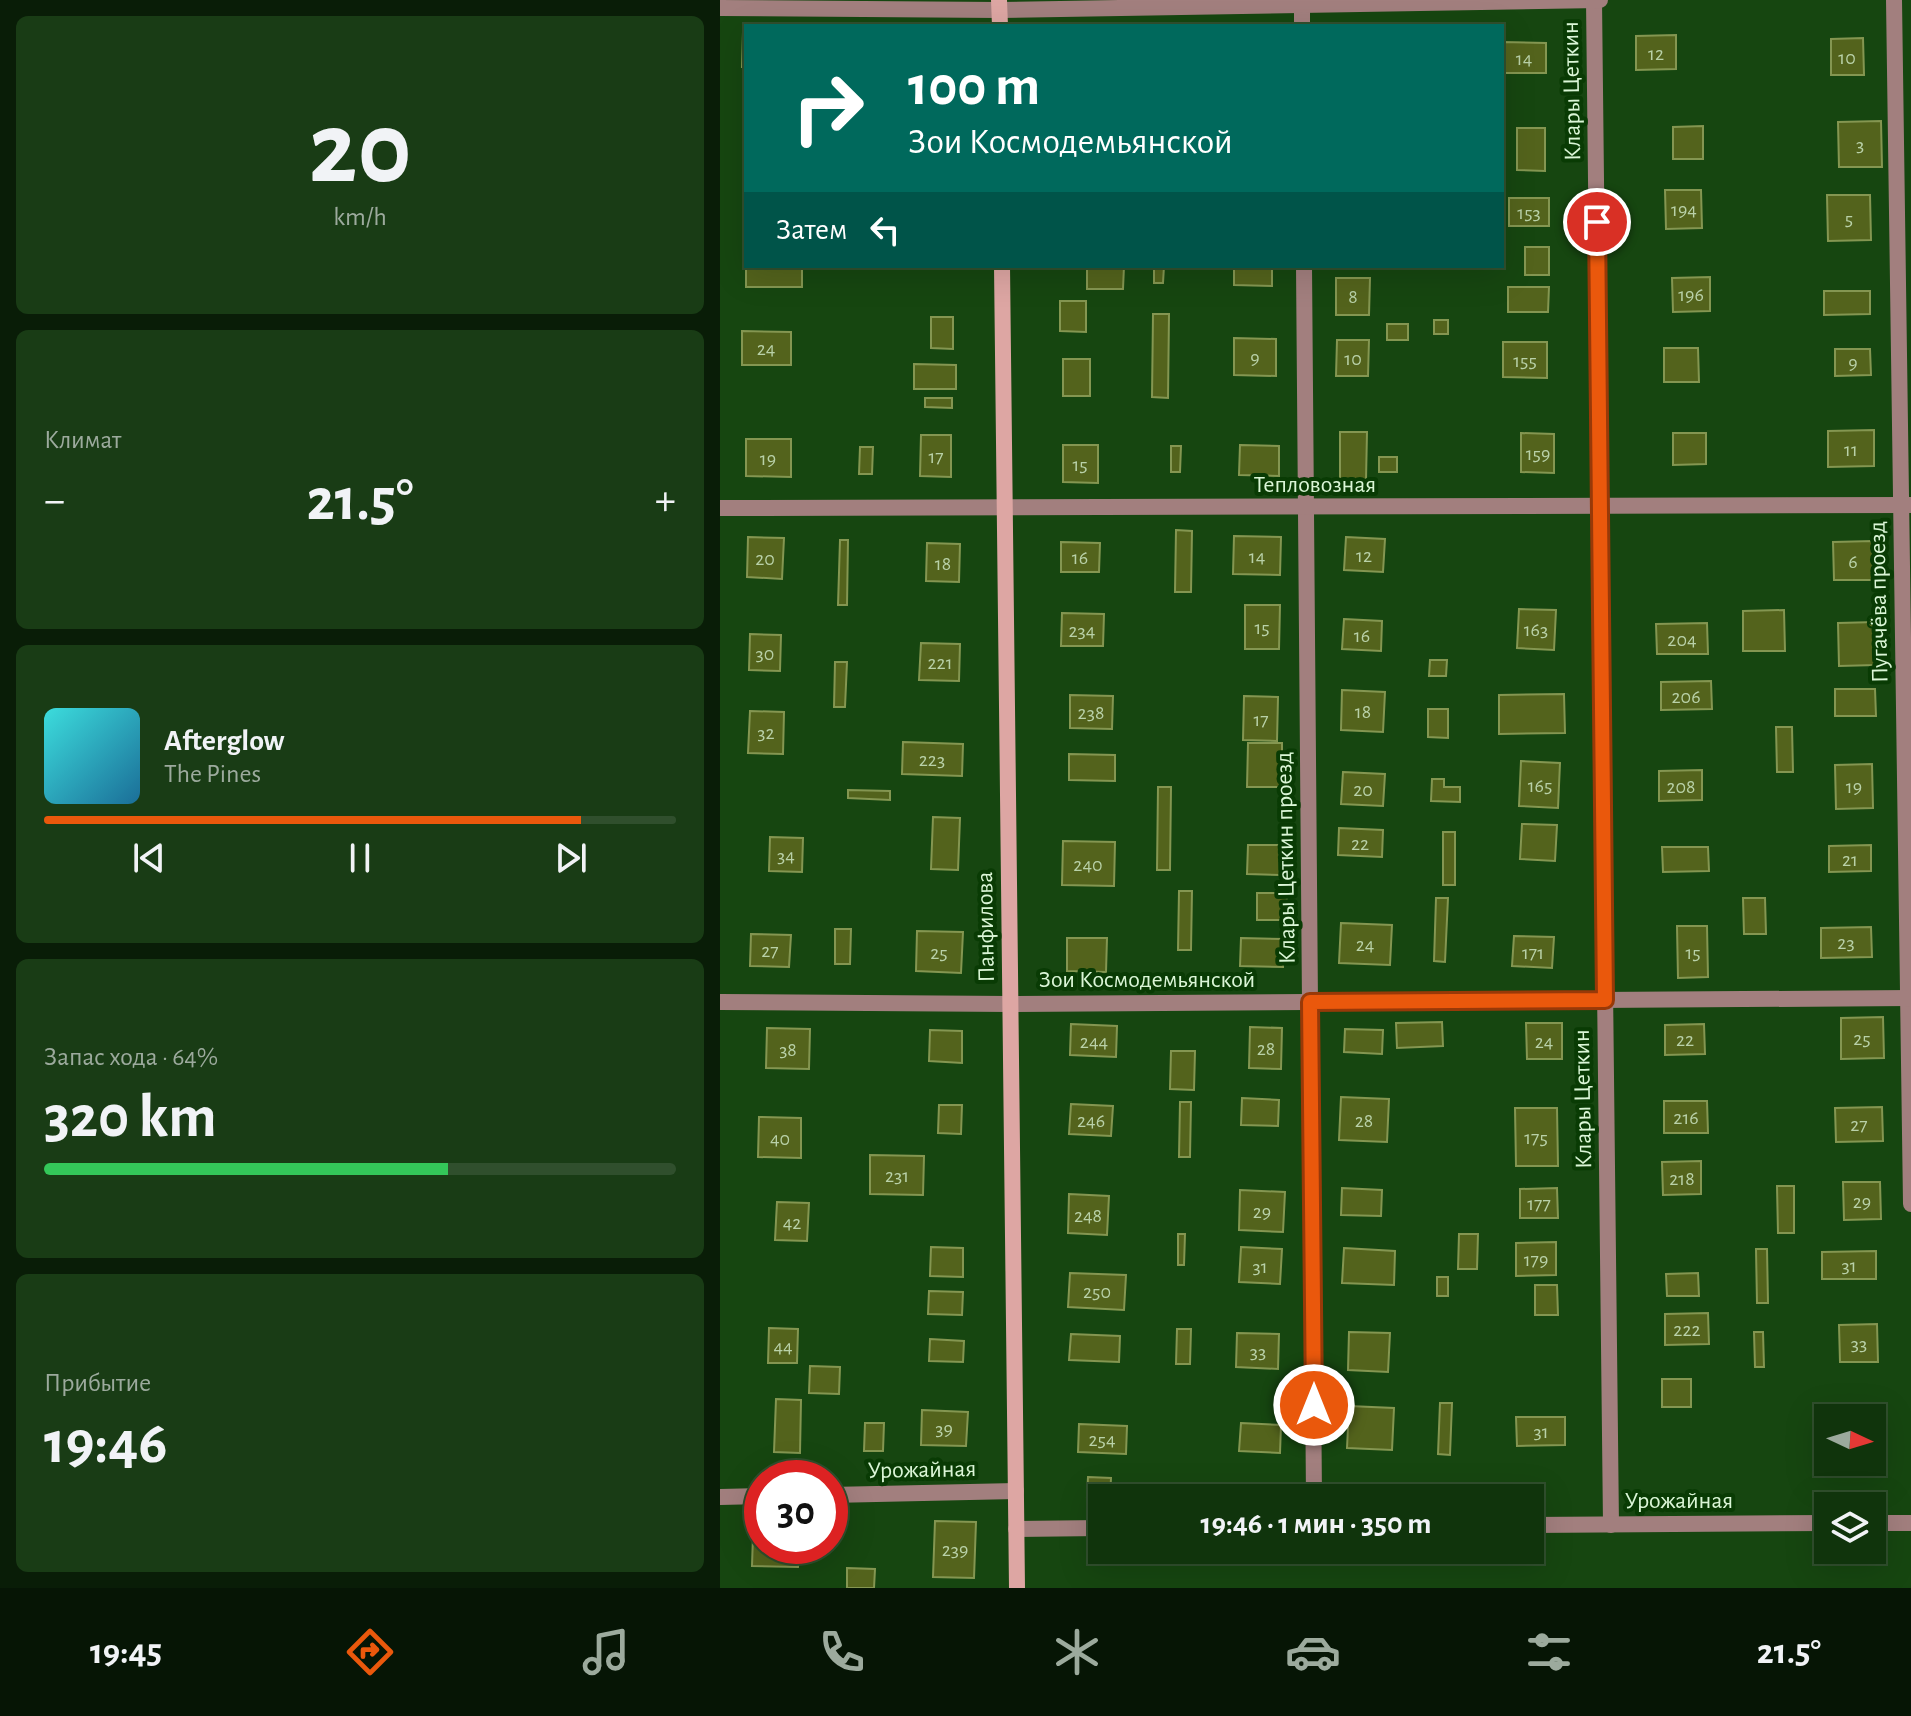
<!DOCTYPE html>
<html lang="ru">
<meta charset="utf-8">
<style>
:root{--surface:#10340c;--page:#193c15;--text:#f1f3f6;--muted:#9caa9d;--line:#304f2d;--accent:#ea580c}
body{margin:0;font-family:"Alegreya Sans",sans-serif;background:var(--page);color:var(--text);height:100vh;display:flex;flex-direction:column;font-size:30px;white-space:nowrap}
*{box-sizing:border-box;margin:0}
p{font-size:26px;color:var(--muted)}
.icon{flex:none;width:44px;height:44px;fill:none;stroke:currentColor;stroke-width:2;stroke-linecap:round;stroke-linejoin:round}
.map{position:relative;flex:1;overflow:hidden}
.drawer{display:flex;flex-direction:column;gap:16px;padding:16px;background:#091d07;width:720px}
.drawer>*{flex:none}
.hud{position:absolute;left:24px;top:24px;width:760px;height:244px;border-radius:0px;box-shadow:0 8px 32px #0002,0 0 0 2px var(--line);background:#00695c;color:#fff;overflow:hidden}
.needle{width:52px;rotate:94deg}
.buttons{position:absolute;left:1094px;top:1404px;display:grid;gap:16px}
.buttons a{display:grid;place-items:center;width:72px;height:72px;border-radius:0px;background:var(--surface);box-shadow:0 8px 32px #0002,0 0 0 2px var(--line);font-size:40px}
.speed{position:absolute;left:24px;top:1460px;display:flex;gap:16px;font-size:40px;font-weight:700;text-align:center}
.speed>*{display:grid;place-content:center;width:104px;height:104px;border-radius:50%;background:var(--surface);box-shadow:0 8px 32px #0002,0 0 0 2px var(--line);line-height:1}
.speed .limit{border:12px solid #d22;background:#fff;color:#111}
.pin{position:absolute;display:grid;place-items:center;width:68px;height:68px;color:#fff;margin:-34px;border:4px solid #fff;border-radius:50%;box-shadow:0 2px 8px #0007}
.me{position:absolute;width:88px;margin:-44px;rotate:0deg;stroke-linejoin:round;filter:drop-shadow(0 0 6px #0008)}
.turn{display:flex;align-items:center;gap:28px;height:168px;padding:0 32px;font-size:36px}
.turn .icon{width:104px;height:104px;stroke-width:2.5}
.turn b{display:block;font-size:56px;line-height:68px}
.then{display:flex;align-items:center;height:76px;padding:0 32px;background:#0003;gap:16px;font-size:30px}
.big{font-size:60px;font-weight:700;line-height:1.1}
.drawer .widget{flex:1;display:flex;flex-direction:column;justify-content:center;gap:12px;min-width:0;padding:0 28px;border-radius:12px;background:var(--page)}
.drawer .dial{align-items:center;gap:0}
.dial b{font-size:104px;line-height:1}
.song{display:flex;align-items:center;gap:24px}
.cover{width:96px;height:96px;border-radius:12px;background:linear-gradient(135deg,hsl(180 70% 55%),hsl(200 70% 35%))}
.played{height:8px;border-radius:4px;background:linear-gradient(90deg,var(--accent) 85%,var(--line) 85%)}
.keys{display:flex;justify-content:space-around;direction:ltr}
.heat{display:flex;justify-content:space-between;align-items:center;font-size:44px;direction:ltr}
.charge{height:12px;border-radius:6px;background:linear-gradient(90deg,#34c759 64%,var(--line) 0)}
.trip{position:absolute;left:368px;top:1484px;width:456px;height:80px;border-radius:0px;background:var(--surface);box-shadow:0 8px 32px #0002,0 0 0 2px var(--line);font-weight:700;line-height:80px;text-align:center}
.dock{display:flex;height:128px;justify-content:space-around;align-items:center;background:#061505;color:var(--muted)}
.dock .icon{width:56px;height:56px}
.dock .selected{color:var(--accent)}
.dock b{font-size:36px;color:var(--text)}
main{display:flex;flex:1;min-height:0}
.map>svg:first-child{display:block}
.building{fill:#53631c;stroke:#849651;stroke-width:2}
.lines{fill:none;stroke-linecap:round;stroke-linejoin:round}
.street{stroke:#a27f7e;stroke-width:16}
.secondary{stroke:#dda6a3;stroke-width:16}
.route-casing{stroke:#983908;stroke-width:20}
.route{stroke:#ea580c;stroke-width:14}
.labels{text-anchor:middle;stroke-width:8;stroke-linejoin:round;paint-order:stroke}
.number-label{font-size:20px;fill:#b9d1a8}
.street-label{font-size:24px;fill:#dbf6d7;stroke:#093b04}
</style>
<main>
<section class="drawer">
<div class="widget dial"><b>20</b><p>km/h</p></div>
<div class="widget"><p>Климат</p>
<div class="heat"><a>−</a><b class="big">21.5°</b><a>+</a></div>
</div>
<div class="widget">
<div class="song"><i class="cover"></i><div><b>Afterglow</b><p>The Pines</p></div></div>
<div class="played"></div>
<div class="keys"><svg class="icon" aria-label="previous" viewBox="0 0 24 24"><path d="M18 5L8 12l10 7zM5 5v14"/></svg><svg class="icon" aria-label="pause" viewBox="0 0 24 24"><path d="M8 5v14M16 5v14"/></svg><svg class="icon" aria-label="next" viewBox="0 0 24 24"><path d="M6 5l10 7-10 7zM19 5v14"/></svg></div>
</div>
<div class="widget"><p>Запас хода · 64%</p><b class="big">320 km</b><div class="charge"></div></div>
<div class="widget"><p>Прибытие</p><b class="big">19:46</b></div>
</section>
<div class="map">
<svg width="1191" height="1588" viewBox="0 0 1191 1588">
<rect width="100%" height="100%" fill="#164610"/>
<g class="building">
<polygon points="23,32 26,32 26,67 22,67"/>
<polygon points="956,35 956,69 916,70 916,36"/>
<polygon points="1143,38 1144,75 1111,75 1111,39"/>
<polygon points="782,42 826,43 826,73 782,73"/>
<polygon points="1161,121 1162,167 1119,167 1118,122"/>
<polygon points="983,126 983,159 953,159 953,127"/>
<polygon points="797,128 825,128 825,171 797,170"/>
<polygon points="945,190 981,190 982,228 946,229"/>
<polygon points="1107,195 1150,195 1151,240 1108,241"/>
<rect x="789" y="198" width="40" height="28"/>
<rect x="805" y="247" width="24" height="28"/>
<polygon points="26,258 26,266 82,266 82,287 26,287"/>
<polygon points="367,266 404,266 403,289 367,289"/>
<polygon points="434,266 444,266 443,283 434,283"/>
<polygon points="514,266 552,266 552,286 514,285"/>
<polygon points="990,277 990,311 953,312 952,278"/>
<polygon points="616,278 650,278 649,315 616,315"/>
<polygon points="788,287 829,287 828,312 788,312"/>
<polygon points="1104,291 1150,291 1150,314 1104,315"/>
<polygon points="340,301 366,301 366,332 340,331"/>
<polygon points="433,314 449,314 448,398 432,397"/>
<polygon points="211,317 233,317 233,349 211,348"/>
<rect x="714" y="320" width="14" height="14"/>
<rect x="667" y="324" width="21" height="16"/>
<polygon points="22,331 71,332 71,365 22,365"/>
<polygon points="514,338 556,339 556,376 514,375"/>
<polygon points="617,340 649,340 648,376 616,376"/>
<polygon points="783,342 827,342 827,378 783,377"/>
<polygon points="944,348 978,348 979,382 944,382"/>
<polygon points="1115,349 1150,349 1151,375 1115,376"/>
<rect x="343" y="359" width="27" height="37"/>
<polygon points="194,364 236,365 236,389 194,389"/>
<polygon points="205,398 232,398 232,408 205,407"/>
<polygon points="1154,430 1154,466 1108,467 1108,431"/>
<polygon points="620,432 647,432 646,480 620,480"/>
<polygon points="801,433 834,434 834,473 801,472"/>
<polygon points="953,433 986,433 986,464 953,465"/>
<polygon points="201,435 231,435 231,477 200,476"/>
<polygon points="26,439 71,439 71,477 26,476"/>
<polygon points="343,445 378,445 378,483 343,482"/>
<polygon points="520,445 559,446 559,476 519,475"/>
<polygon points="451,446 461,446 460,472 451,472"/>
<polygon points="140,447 153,447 152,474 139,474"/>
<rect x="659" y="457" width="18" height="15"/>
<polygon points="456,530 472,531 471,592 455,592"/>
<polygon points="514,536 561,537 560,575 513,574"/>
<polygon points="28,537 64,538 62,579 27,577"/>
<polygon points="626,537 665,539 663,572 624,570"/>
<polygon points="120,540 128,540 127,605 118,605"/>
<polygon points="1153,541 1153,580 1114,580 1113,542"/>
<polygon points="341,542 380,543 379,572 341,572"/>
<polygon points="207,543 240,544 239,582 206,581"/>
<polygon points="525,605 560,605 559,649 525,649"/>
<polygon points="799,609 836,610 834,650 797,648"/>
<polygon points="1064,610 1065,651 1023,651 1023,611"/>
<polygon points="342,613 384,614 383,646 341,646"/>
<polygon points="624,619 662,621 661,651 622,649"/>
<polygon points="1156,622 1156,665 1119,666 1118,623"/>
<polygon points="987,623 988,654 937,654 936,624"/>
<polygon points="30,634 61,635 60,671 29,670"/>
<polygon points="201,643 240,644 239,681 199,680"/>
<polygon points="710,660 727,660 726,676 709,676"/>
<polygon points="115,662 127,662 125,707 114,707"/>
<polygon points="991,681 992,709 941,710 941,682"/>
<polygon points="1115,689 1155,689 1156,716 1115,716"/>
<polygon points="622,690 665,692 663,732 621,730"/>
<polygon points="844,694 845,733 779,734 779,695"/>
<polygon points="350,695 393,696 392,729 350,728"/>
<polygon points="524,696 558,697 557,741 523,740"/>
<polygon points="708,709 728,709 728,738 708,737"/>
<polygon points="30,711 64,712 63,754 28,753"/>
<polygon points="1056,727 1072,727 1073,772 1057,772"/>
<polygon points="183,742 243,744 242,776 182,774"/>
<polygon points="528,743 562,743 562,787 527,787"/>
<polygon points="349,754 395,755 395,781 349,780"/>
<polygon points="801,761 840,763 838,808 799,806"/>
<polygon points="1152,764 1153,808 1116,809 1115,765"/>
<polygon points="982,770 982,800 939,801 939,771"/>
<polygon points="623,772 665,774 663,806 621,804"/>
<polygon points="712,779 724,779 724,787 740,787 740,802 711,801"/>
<polygon points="438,787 451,787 450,870 437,870"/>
<polygon points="128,790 170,791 170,800 128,798"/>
<polygon points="213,817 240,818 238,870 211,869"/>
<polygon points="802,824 837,825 835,861 800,859"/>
<polygon points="619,828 663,830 662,857 618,855"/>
<rect x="723" y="832" width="12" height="53"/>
<polygon points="50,837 83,838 82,872 49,871"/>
<polygon points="343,841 395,842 394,886 342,885"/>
<polygon points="528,845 561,845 560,875 527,874"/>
<polygon points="1151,845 1151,871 1109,872 1109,846"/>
<polygon points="942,847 988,847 989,871 943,872"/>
<polygon points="459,891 472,891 471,950 458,950"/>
<polygon points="537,893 567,893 566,920 537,920"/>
<polygon points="716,898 728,898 725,962 714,961"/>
<polygon points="1023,898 1045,898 1046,934 1024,934"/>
<polygon points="621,923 672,925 670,965 619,963"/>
<polygon points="957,926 987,926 988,977 958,978"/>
<polygon points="1151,927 1152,957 1101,958 1101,928"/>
<polygon points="115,929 131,929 130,964 115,964"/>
<polygon points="197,931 243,932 241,973 196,971"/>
<polygon points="31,934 71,935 69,967 30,966"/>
<polygon points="794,936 834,937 832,968 792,966"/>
<polygon points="347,938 387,938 386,972 347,971"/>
<polygon points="521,938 563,939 563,967 520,966"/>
<polygon points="1163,1017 1164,1058 1121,1059 1121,1018"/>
<polygon points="722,1022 723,1046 677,1048 676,1023"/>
<polygon points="806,1023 842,1023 842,1059 807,1059"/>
<polygon points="351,1024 397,1026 396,1057 350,1055"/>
<polygon points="984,1024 985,1054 945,1055 945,1025"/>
<polygon points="530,1027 562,1028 561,1069 529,1068"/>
<polygon points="47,1028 90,1029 89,1069 46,1068"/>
<polygon points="625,1029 663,1030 662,1054 624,1052"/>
<polygon points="210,1030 242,1031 242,1063 209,1061"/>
<polygon points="451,1051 475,1051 474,1090 450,1089"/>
<polygon points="621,1097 669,1099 667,1142 619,1140"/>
<polygon points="522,1098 559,1100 558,1126 521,1125"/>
<polygon points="944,1101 987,1101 988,1133 944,1133"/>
<polygon points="460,1102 471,1102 470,1157 459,1157"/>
<polygon points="351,1104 393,1106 391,1136 349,1134"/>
<polygon points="219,1105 242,1105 241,1134 218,1133"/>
<polygon points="1162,1107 1163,1141 1116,1142 1115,1108"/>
<polygon points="795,1108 837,1108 838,1166 796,1166"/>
<polygon points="39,1117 81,1118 81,1158 38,1157"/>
<polygon points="150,1155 204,1156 203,1195 150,1194"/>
<polygon points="981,1161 981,1194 943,1195 942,1162"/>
<polygon points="1123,1182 1160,1182 1161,1219 1124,1220"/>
<polygon points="1057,1186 1074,1186 1074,1233 1058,1233"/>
<polygon points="622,1188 662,1190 661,1216 621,1215"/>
<polygon points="837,1188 838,1218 800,1218 800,1189"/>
<polygon points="520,1190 565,1192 563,1232 519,1230"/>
<polygon points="349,1194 389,1196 387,1235 348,1233"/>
<polygon points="57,1202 89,1203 87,1241 55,1240"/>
<polygon points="458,1234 465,1234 464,1265 458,1265"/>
<polygon points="739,1234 758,1234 757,1269 738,1269"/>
<polygon points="836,1242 836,1275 796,1276 796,1243"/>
<polygon points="211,1247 243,1248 243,1277 210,1276"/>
<polygon points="521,1247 562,1249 560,1284 519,1282"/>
<polygon points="624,1248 675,1251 674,1285 622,1283"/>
<polygon points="1036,1249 1047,1249 1048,1303 1037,1303"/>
<polygon points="1156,1251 1156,1279 1102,1279 1102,1252"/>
<polygon points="350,1273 406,1275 404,1310 348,1307"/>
<polygon points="978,1273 979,1296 947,1296 946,1274"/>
<rect x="717" y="1277" width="11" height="19"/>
<polygon points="815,1285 837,1285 838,1315 815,1315"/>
<polygon points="209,1291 243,1292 242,1315 208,1314"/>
<polygon points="988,1313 989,1344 945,1345 945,1314"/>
<polygon points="1157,1324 1158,1362 1120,1362 1119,1325"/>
<polygon points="49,1328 78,1329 77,1363 48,1363"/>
<polygon points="457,1329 471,1329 470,1364 456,1364"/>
<polygon points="629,1332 670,1333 668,1372 628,1370"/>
<polygon points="1034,1332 1043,1332 1044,1367 1035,1367"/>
<polygon points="517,1333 559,1334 558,1369 516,1367"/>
<polygon points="351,1334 400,1336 399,1362 349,1360"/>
<polygon points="210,1339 244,1341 243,1362 209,1361"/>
<polygon points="90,1366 120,1367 119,1394 89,1393"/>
<rect x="942" y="1379" width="29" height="28"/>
<polygon points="56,1399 81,1400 80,1453 54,1452"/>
<polygon points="720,1403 732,1403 730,1455 718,1454"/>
<polygon points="629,1406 674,1408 672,1450 627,1448"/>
<polygon points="202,1410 248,1412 246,1446 201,1445"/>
<polygon points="1159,1413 1160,1449 1152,1449 1152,1418 1116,1418 1116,1414"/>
<polygon points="796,1417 845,1417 845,1445 797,1446"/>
<polygon points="145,1423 164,1423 163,1451 144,1451"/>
<polygon points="521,1423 561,1425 560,1453 519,1451"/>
<polygon points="359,1424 407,1426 406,1454 358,1452"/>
<polygon points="368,1477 391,1478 390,1498 367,1497"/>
<polygon points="215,1521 256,1522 254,1578 213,1577"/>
<polygon points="33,1535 42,1535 42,1546 79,1546 78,1567 32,1566"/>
<polygon points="127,1568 155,1569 154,1588 127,1588"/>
</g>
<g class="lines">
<g class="street">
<polyline points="874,0 891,1525"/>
<polyline points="1174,0 1191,1204"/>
<polyline points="582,5 582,26"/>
<polyline points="0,8 279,10 880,0"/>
<polyline points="584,266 594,1498"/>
<polyline points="0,508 1190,505"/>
<polyline points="0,1002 290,1004 1191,998"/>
<polyline points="110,1495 296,1491"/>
<polyline points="0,1497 42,1496"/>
<polyline points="1152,1523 1191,1523"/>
<polyline points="810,1525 1108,1523"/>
<polyline points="296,1529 382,1528"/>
</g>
<g class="secondary">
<polyline points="279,0 280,26"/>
<polyline points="282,266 297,1588"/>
</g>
</g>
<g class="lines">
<g class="route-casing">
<polyline id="route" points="594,1405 590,1002 885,1000 877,222"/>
</g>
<use href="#route" class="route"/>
</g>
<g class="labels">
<g class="number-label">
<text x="936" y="60">12</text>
<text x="1127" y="64">10</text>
<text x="804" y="65">14</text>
<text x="1140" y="151">3</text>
<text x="964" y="216">194</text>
<text x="809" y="219">153</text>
<text x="1129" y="225">5</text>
<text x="971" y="301">196</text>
<text x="633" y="303">8</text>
<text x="46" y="355">24</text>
<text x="535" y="364">9</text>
<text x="633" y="365">10</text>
<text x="805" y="367">155</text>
<text x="1133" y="369">9</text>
<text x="1131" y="456">11</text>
<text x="818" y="460">159</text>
<text x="216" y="463">17</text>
<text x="48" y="465">19</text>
<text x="360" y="471">15</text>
<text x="644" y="562">12</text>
<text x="537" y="563">14</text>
<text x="360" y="564">16</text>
<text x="45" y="565">20</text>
<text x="1133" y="568">6</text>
<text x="223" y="570">18</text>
<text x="542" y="634">15</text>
<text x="816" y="636">163</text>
<text x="362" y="637">234</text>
<text x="642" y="642">16</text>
<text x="962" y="646">204</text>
<text x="45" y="660">30</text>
<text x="220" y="669">221</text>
<text x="966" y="703">206</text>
<text x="643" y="718">18</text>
<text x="371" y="719">238</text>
<text x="541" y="726">17</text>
<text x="46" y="739">32</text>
<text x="212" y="766">223</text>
<text x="820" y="792">165</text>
<text x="961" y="793">208</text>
<text x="1134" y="793">19</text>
<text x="643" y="796">20</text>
<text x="640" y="850">22</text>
<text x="66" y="862">34</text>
<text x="1130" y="866">21</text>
<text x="368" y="871">240</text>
<text x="1126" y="949">23</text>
<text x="645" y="951">24</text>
<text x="50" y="957">27</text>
<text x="219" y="959">25</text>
<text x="813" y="959">171</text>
<text x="973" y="959">15</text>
<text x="1142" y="1045">25</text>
<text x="965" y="1046">22</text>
<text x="374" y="1048">244</text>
<text x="824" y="1048">24</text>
<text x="546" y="1055">28</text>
<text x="68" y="1056">38</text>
<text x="966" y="1124">216</text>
<text x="371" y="1127">246</text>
<text x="644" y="1127">28</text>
<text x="1139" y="1131">27</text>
<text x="816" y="1144">175</text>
<text x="60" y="1145">40</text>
<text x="177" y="1182">231</text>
<text x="962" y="1185">218</text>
<text x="1142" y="1208">29</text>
<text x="819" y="1210">177</text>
<text x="542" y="1218">29</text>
<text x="368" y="1222">248</text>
<text x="72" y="1229">42</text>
<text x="816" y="1266">179</text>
<text x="1129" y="1272">31</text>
<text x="540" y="1273">31</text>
<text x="377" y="1298">250</text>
<text x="967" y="1336">222</text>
<text x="1139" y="1350">33</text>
<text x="63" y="1353">44</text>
<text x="538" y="1358">33</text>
<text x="224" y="1435">39</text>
<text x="821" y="1438">31</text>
<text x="382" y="1446">254</text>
<text x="235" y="1556">239</text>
</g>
<g class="street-label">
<text transform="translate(851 91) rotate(-91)" y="8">Клары Цеткин</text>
<text x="595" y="492">Тепловозная</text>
<text transform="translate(1158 602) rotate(-91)" y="8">Пугачёва проезд</text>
<text transform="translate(565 858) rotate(-91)" y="8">Клары Цеткин проезд</text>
<text transform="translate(265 927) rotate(-91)" y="8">Панфилова</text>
<text x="427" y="987">Зои Космодемьянской</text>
<text transform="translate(862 1099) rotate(-91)" y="8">Клары Цеткин</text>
<text transform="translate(202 1469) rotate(-1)" y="8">Урожайная</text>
<text x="959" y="1508">Урожайная</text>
</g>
</g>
</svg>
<div class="buttons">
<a><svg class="needle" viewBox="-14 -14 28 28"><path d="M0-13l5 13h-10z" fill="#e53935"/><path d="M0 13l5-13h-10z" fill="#9caa9d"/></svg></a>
<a><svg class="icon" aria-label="layers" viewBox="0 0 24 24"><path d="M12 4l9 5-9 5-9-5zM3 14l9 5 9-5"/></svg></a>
</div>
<div class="speed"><div class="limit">30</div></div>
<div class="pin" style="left:877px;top:222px;background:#d93025"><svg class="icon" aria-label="arrive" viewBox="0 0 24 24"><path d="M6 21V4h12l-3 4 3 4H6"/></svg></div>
<svg class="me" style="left:594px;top:1405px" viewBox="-20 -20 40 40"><circle r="17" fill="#ea580c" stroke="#fff" stroke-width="3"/><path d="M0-11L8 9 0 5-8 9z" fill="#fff"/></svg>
<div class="trip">19:46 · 1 мин · 350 m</div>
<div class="hud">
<div class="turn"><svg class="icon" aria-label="right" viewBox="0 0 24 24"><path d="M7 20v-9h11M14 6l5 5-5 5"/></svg><div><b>100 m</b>Зои Космодемьянской</div></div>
<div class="then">Затем<svg class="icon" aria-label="left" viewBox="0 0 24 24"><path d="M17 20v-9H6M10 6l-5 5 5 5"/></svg></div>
</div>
</div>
</main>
<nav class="dock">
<b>19:45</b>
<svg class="icon selected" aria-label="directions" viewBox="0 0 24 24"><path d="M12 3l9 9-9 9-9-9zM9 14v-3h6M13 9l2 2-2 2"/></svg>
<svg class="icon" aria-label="music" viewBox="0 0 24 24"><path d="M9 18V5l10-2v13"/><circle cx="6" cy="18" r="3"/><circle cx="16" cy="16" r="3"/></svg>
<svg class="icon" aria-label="phone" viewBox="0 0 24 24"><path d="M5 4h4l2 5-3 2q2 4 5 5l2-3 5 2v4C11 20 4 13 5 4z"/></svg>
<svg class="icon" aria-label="climate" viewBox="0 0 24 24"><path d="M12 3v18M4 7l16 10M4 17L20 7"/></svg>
<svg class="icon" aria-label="car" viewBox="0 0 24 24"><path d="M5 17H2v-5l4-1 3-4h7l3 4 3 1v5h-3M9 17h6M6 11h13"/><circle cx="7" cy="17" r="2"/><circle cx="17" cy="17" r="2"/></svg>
<svg class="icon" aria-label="filters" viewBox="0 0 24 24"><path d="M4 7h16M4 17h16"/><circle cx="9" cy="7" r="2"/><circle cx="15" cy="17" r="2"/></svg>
<b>21.5°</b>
</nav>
